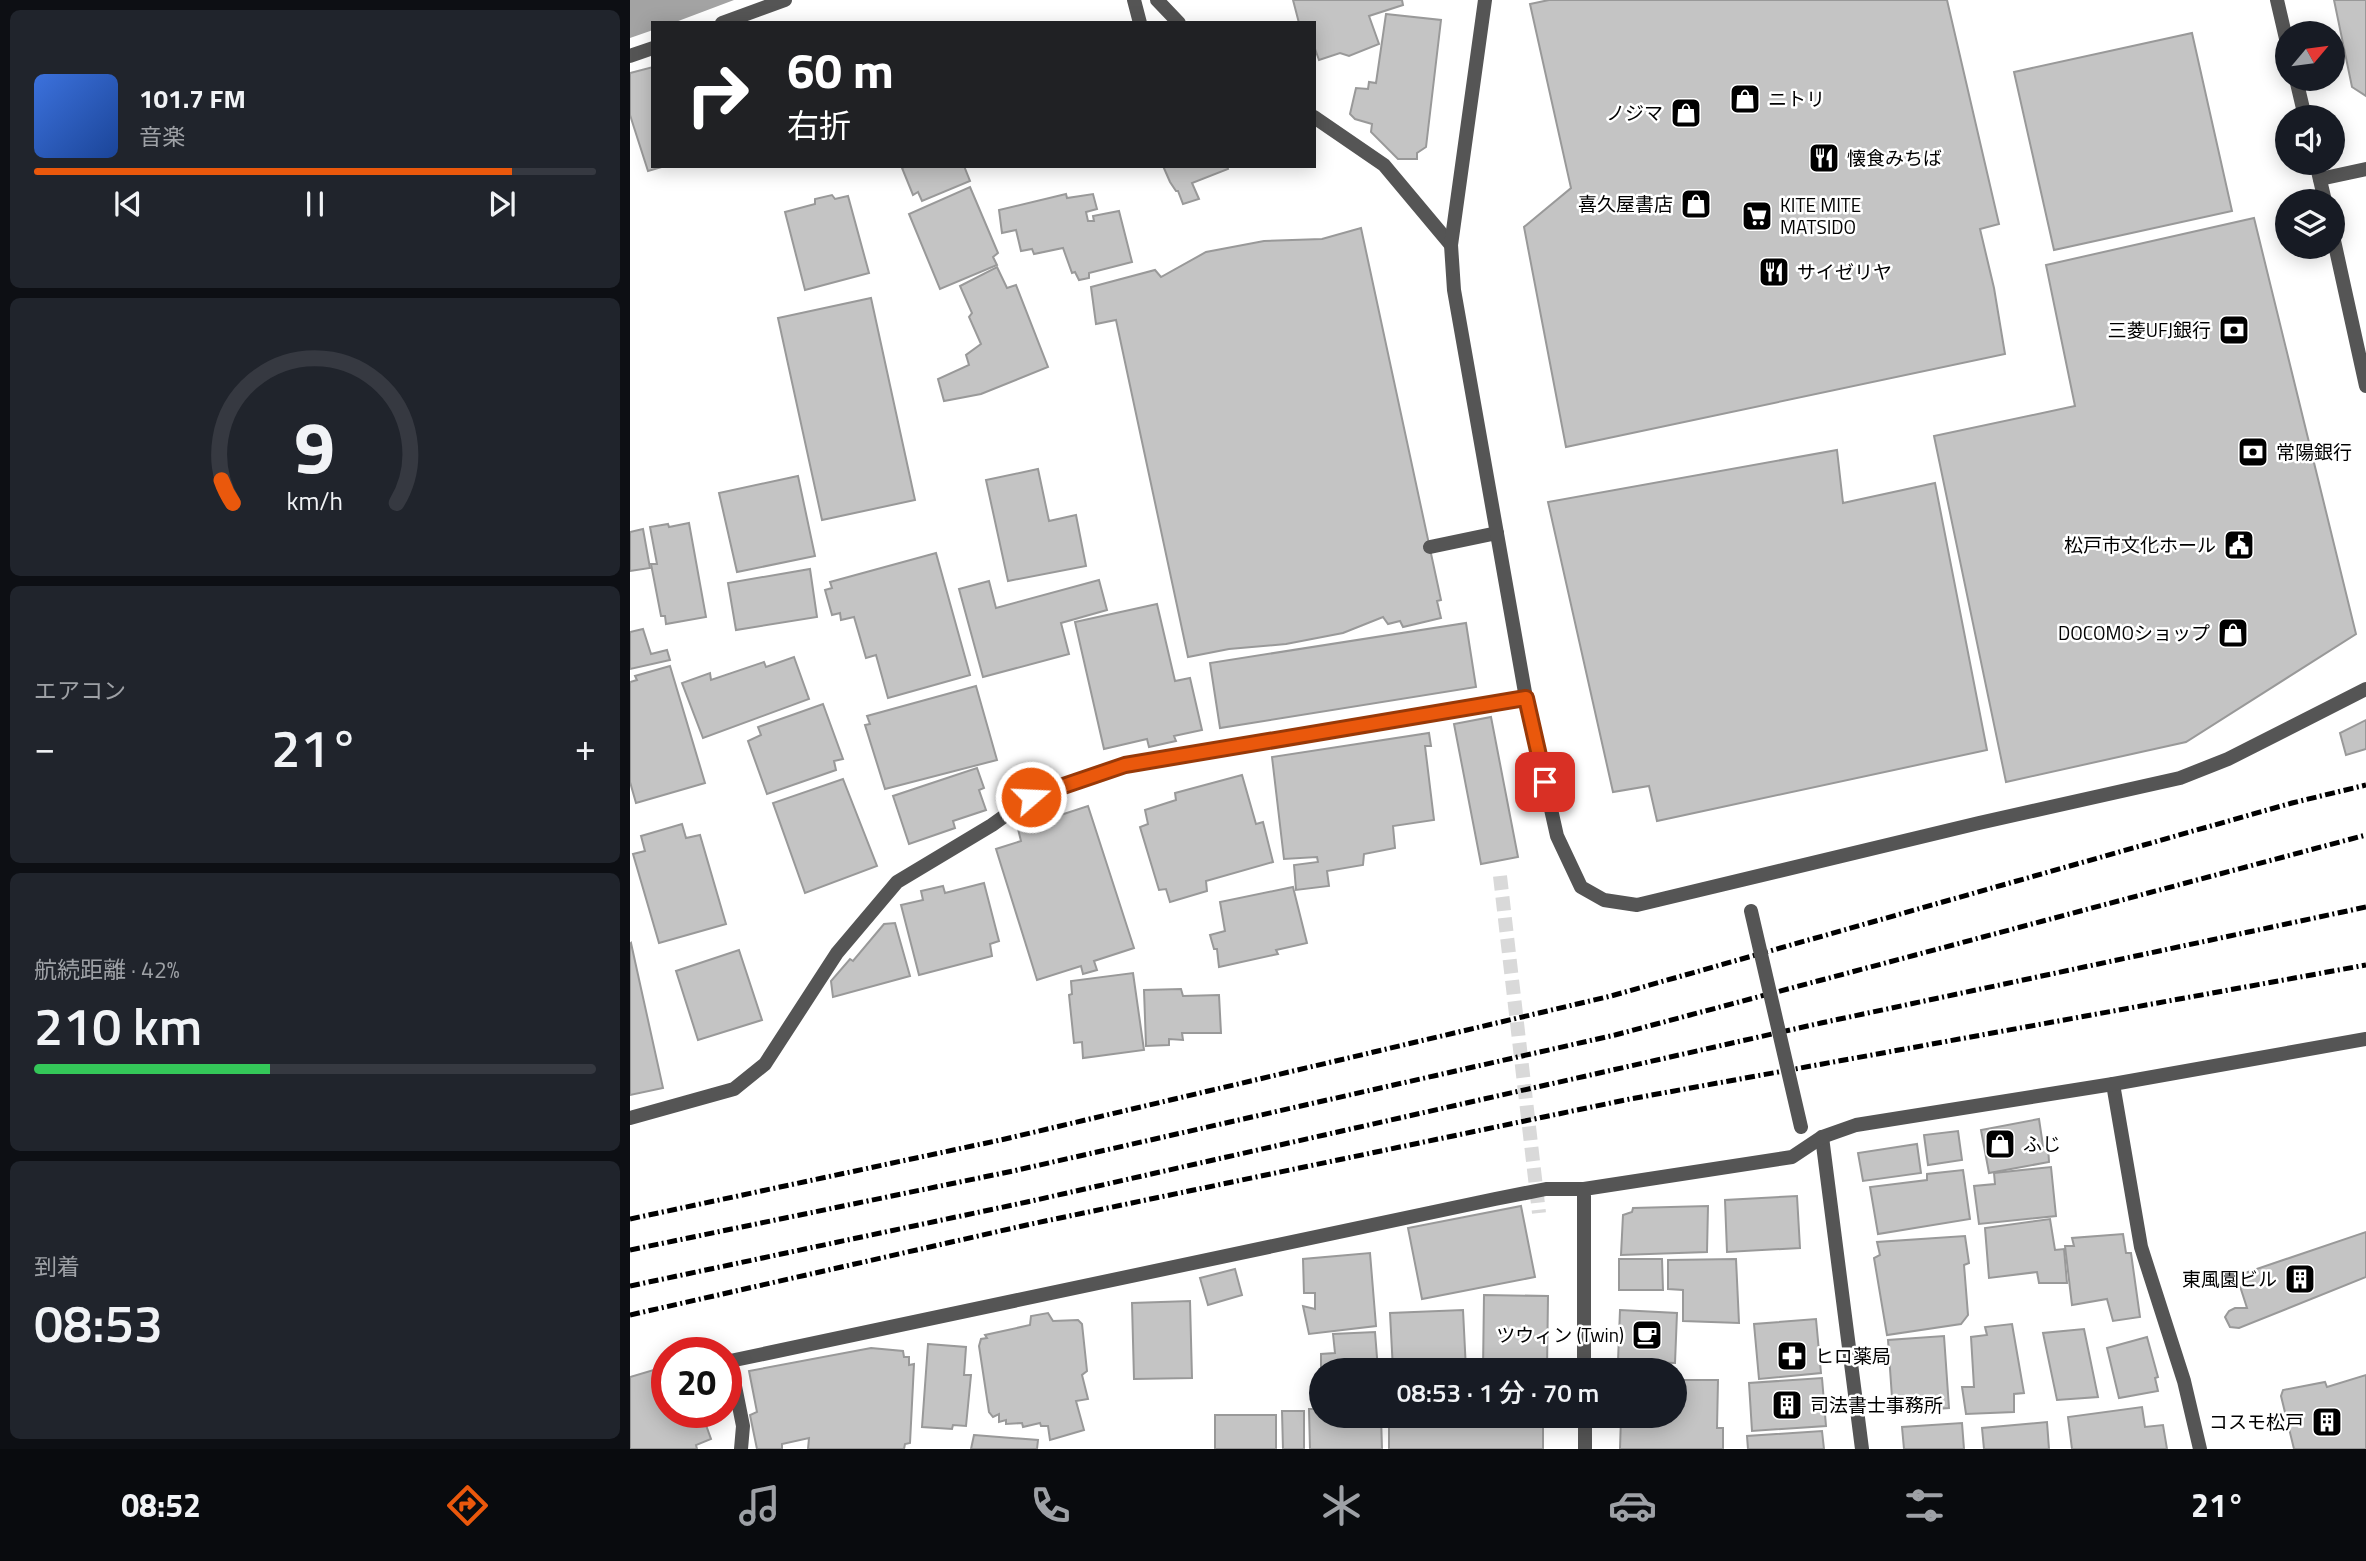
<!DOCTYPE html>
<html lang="ja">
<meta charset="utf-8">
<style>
:root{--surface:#171b24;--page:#20242c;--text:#f1f3f6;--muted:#9ea1a6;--line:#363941;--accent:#ea580c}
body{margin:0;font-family:"Titillium Web","Noto Sans JP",sans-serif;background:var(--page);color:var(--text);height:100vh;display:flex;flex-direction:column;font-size:26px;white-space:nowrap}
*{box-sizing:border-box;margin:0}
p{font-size:23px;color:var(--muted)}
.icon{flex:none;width:38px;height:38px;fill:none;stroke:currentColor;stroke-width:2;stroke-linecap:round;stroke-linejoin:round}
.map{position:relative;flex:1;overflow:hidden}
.sheet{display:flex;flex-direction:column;gap:10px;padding:10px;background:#0d0f14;width:630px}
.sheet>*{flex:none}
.top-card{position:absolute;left:21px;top:21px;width:665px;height:147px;border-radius:0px;box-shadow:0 4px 18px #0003;background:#202124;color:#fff;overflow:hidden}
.needle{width:46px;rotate:61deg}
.tools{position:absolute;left:1645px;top:21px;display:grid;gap:14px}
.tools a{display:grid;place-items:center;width:70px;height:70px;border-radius:50%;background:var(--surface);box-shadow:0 4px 18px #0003;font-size:35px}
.speed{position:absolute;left:21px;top:1337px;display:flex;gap:14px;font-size:35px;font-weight:700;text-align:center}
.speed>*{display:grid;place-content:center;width:91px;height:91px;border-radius:50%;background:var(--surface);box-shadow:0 4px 18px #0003;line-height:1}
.speed .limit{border:10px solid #d22;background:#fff;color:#111}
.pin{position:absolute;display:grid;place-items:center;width:60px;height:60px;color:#fff;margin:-30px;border-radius:14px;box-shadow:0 4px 10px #0006}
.me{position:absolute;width:77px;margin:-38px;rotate:71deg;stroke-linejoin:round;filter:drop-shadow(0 0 5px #0008)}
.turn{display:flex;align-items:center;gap:24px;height:147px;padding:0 21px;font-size:32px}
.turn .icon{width:91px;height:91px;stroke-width:2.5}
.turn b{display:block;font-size:49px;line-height:60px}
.big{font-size:52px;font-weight:600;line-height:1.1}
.sheet .tile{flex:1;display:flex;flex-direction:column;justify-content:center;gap:10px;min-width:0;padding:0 24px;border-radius:10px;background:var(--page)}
.sheet .dial{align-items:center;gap:0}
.dial svg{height:182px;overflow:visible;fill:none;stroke:var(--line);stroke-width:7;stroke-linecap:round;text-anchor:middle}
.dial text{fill:var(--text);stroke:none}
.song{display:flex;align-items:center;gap:21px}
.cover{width:84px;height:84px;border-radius:10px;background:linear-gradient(135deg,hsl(220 70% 55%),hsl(220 70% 35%))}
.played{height:7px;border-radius:4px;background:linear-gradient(90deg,var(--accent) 85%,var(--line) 85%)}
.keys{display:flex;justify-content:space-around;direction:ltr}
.heat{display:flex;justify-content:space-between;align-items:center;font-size:38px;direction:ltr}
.charge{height:10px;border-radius:5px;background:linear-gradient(90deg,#34c759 42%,var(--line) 0)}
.trip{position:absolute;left:679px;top:1358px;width:378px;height:70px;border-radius:35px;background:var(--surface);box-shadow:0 4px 18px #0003;font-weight:600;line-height:70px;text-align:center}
.menu{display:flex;height:112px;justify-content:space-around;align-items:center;background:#090b0e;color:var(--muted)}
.menu .icon{width:49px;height:49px}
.menu .on{color:var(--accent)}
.menu b{font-size:32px;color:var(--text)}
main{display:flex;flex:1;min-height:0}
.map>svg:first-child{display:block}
.water{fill:#a3a3a3}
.building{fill:#c4c4c4;stroke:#999;stroke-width:2}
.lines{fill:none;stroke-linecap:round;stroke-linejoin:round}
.pedestrian-tunnel{stroke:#d9d9d9;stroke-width:14;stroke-dasharray:14 7;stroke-linecap:butt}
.service{stroke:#555;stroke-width:14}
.pedestrian{stroke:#555;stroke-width:14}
.minor{stroke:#555;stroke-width:14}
.rail{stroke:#000;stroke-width:5;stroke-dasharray:10 3.5 2 3.5;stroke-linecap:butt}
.pedestrian-bridge{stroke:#555;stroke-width:14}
.route-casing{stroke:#983908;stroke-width:18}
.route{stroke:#ea580c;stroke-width:12}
.labels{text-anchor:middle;stroke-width:5;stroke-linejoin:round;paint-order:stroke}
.poi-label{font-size:19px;fill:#000;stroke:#fff;text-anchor:start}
</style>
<main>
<section class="sheet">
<div class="tile">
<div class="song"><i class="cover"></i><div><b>101.7 FM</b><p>音楽</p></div></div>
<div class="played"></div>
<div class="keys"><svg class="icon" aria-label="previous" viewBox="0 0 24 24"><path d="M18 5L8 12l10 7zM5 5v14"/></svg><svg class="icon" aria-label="pause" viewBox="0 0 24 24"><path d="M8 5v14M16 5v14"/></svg><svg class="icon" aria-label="next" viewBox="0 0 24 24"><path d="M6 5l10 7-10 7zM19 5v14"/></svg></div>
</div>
<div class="tile dial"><svg viewBox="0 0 100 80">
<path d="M14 69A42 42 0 1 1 86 69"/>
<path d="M14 69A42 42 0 0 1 9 59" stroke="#ea580c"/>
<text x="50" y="56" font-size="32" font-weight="700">9</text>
<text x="50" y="72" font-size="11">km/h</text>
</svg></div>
<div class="tile"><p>エアコン</p>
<div class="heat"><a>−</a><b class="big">21°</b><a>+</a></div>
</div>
<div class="tile"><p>航続距離 · 42%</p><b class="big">210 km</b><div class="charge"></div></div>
<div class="tile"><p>到着</p><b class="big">08:53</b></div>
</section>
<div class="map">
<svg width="1736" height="1449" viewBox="0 0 1736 1449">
<rect width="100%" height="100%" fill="#fff"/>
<polygon class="water" points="0,0 104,0 43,23 23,23 23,30 0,38"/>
<g class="building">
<polygon points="663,0 772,0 773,5 739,16 749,44 719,56 710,53 689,60 684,46 684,23 669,23"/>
<polygon points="919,0 1317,0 1369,224 1350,229 1364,288 1375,354 936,447 894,227 941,188 900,4"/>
<polygon points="1704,0 1736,0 1736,96 1722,87"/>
<polygon points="756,14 811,20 796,147 787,153 787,159 768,159 741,132 742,124 725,119 720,114 726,88 738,89 739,82 746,83"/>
<polygon points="1562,33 1602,211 1424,250 1384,72"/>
<polygon points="23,67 23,166 35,166 18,171 0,115 0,73"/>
<polygon points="276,166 334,166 340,181 292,201 288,192 283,195 272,168"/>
<polygon points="533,166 597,166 598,169 562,183 569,199 553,204 548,191 546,191 540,182"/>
<polygon points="340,187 368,253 363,257 367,265 310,289 279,214"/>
<polygon points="436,194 437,198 463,194 467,209 456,212 458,221 464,221 463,216 489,211 502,262 459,273 459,278 449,280 445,272 442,273 433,248 404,254 402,249 391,251 386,230 372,233 369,210"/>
<polygon points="202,195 205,199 218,196 239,273 175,290 155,212 185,204 185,199"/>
<polygon points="1624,218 1726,634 1556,742 1376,782 1304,436 1445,406 1416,265"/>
<polygon points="731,228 811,600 807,601 811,618 773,627 770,621 758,624 753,617 713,633 656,644 599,649 558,657 486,320 466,324 461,287 525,270 531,277 576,252 634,241 692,239"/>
<polygon points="367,267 377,288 386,285 418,367 351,394 314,401 308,379 339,365 336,355 351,344 339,317 342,313 330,286"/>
<polygon points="241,298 285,500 192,520 148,318"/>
<polygon points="1207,450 1213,503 1305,483 1357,750 1027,821 1019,786 983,792 918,502"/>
<polygon points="408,469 419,521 446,515 456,566 378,581 356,480"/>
<polygon points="168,476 185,556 107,572 89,493"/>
<polygon points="59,523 76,617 36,624 35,616 31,616 21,564 27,564 20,527 38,524 39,527"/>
<polygon points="13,529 20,568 0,571 0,532"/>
<polygon points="306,553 340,675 258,698 246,655 236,658 224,617 211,620 210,613 202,615 195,590 202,588 200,582"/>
<polygon points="180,569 187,617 106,630 98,583"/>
<polygon points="469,580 477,610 431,623 439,654 353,677 329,589 359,581 366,608"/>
<polygon points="527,604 545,681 560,678 572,730 544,736 546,741 519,747 517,739 474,749 445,622"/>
<polygon points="836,623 846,687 590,728 580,663"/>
<polygon points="13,629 21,654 37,650 40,660 0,669 0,632"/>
<polygon points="164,657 179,699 73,738 52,683 80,673 81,680 134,662 136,667"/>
<polygon points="40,666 75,783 6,803 0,782 0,682 7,680 5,676"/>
<polygon points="346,686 367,760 255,789 235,725 240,724 237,716"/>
<polygon points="193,704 213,759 204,761 206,770 137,794 118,741 131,735 128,727"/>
<polygon points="861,717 888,857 851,864 824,724"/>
<polygon points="1736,720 1736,749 1716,755 1710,733"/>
<polygon points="799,733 801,746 795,746 804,820 763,826 765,848 734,854 733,865 697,871 699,886 666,890 664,865 688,862 687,857 654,859 642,757"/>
<polygon points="347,768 354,788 349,790 356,810 323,821 325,828 279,844 263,796"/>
<polygon points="612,775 626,824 633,822 643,862 576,881 577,891 540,902 536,889 529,890 510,827 518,824 515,810 546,800 545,793"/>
<polygon points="213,779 247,866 175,893 143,803"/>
<polygon points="458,806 504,948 464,961 467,970 453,974 451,966 407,980 366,849 391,841 388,829"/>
<polygon points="52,824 56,838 70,835 96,924 29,943 3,854 15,851 11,836"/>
<polygon points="354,883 369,941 360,944 362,956 289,975 271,905 293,900 291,891 313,886 315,893"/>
<polygon points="663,887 677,943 646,950 648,954 589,967 587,949 584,949 580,935 595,931 590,902"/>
<polygon points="265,923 280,976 203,997 201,981 220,959 223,961 254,924"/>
<polygon points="1,943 33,1088 0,1095 0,944"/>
<polygon points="109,950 132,1020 68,1040 46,971"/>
<polygon points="503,973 514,1050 453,1058 452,1042 444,1043 439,995 442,994 441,981"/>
<polygon points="551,989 553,996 589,995 591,1033 552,1033 553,1040 539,1039 539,1045 516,1046 514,990"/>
<polygon points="1409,1119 1413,1146 1418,1146 1419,1162 1359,1173 1351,1130"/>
<polygon points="1328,1131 1332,1160 1298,1165 1294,1135"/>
<polygon points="1287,1144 1291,1173 1233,1181 1228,1153"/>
<polygon points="1421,1167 1426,1216 1349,1224 1344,1186 1365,1184 1364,1173"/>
<polygon points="1333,1170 1340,1219 1248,1234 1240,1187 1297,1180 1297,1174"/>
<polygon points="1167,1196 1170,1248 1097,1252 1095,1200"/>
<polygon points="891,1206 905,1277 792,1299 778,1228"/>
<polygon points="1078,1206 1077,1252 991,1255 993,1215 1002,1212 1003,1208"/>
<polygon points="1420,1219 1425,1250 1434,1249 1437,1283 1409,1283 1407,1272 1359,1278 1355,1228"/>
<polygon points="1736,1232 1736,1277 1609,1328 1600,1327 1595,1317 1599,1311 1605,1308 1617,1308 1608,1280 1609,1275"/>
<polygon points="1493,1234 1496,1253 1501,1253 1510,1317 1483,1321 1477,1299 1442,1305 1435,1246 1444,1246 1442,1238"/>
<polygon points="1335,1236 1339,1263 1334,1265 1338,1315 1331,1324 1257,1335 1244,1258 1250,1255 1247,1242"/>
<polygon points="740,1253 746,1326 679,1334 673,1306 685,1309 685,1293 674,1293 673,1259"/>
<polygon points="989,1259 1032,1259 1033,1290 989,1290"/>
<polygon points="1106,1259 1109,1323 1053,1321 1053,1290 1038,1289 1038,1260"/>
<polygon points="605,1269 612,1295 578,1305 570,1278"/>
<polygon points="854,1295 918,1296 917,1370 853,1370"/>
<polygon points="560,1301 562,1378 504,1379 502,1303"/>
<polygon points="833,1310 836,1370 763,1370 760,1313"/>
<polygon points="990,1310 1047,1313 1045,1363 988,1361"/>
<polygon points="418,1313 423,1321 448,1320 452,1324 457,1371 452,1375 458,1399 446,1401 454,1430 420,1440 418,1426 411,1426 410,1423 393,1427 392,1423 376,1424 376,1420 369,1422 369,1414 363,1417 359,1412 349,1346 351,1339 357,1338 355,1335 400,1325 401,1316"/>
<polygon points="1186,1319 1191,1373 1129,1379 1124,1324"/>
<polygon points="1382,1324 1394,1393 1384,1394 1384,1412 1336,1414 1332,1387 1344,1387 1341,1337 1357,1335 1355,1327"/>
<polygon points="1454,1329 1468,1397 1427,1400 1413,1333"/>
<polygon points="745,1332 748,1370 691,1370 691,1354 705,1353 703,1334"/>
<polygon points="1314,1336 1319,1408 1263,1412 1258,1340"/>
<polygon points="1517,1337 1528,1377 1525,1378 1528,1391 1489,1398 1477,1348"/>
<polygon points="298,1344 336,1347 334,1375 341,1375 336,1426 323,1425 322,1429 292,1427"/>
<polygon points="241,1348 273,1351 274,1357 279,1357 279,1365 284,1364 280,1443 275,1444 274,1449 178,1449 179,1438 152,1444 152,1449 127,1449 120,1415 127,1412 119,1371"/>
<polygon points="37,1366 37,1412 86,1412 88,1420 76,1425 81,1439 66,1445 67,1449 0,1449 0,1377"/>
<polygon points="1736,1375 1736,1449 1664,1449 1651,1396 1653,1390 1695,1382 1697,1387"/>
<polygon points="1192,1378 1196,1426 1122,1431 1119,1383"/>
<polygon points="1045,1380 1088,1380 1087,1428 1093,1428 1093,1449 990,1449 991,1416 1045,1416"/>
<polygon points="1512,1407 1515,1427 1533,1425 1537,1449 1442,1449 1438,1417"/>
<polygon points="679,1409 691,1409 691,1416 751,1416 752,1449 680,1449"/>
<polygon points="652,1411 674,1411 674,1449 653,1449"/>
<rect x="585" y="1415" width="61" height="34"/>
<polygon points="759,1416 913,1417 913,1449 759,1449"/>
<polygon points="1417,1422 1419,1449 1354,1449 1352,1428"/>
<polygon points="1332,1423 1334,1449 1274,1449 1272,1427"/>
<polygon points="1192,1431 1194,1449 1118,1449 1117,1436"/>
<polygon points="344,1435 408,1440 407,1449 341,1449"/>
</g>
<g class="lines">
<polyline class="pedestrian-tunnel" points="870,876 909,1213"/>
<g class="service">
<polyline points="527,0 549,23"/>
<polyline points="92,23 155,0"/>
<polyline points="0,56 23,48"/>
<polyline points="684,117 754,165 821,245"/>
<polyline points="800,547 867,533"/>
<polyline points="0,1118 104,1089 135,1064 207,953 267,882 362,825 401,797 495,765 896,698"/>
<polyline points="111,1449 113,1426 100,1361 865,1199 916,1189 954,1189"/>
</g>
<polyline class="pedestrian" points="504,0 510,23"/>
<g class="minor">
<polyline points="855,0 821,245 824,290 896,698 927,836 951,887 974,900 1007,905 1349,823 1550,778 1598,759 1736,689"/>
<polyline points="1647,0 1657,43"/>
<polyline points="1666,79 1675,117"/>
<polyline points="1686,163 1695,201"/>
<polyline points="1690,179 1736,169"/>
<polyline points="1703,236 1736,386"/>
<polyline points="1483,1084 1511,1247 1554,1381 1570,1449"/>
<polyline points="1192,1137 1232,1449"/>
<polyline points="954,1370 954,1189 1162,1157 1192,1137 1226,1125 1483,1084 1736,1039"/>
<polyline points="955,1416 955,1449"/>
</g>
<g class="rail">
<polyline points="0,1219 375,1139 981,996 1662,803 1736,785"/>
<polyline points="0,1250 383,1171 985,1035 1736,835"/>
<polyline points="0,1286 397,1202 1191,1023 1736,907"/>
<polyline points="0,1315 401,1224 1000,1099 1736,965"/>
</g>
<polyline class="pedestrian-bridge" points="1121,911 1171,1127"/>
</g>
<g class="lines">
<g class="route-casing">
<polyline id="route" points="401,797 495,765 896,698 915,782"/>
</g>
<use href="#route" class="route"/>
</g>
<defs>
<g id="shop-square" transform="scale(1.575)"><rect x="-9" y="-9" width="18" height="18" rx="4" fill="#000" stroke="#fff"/><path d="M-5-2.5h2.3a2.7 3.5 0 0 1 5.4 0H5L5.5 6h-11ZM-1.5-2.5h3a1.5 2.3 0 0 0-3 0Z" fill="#fff"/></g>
<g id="restaurant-square" transform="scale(1.575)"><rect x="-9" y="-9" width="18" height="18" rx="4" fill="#000" stroke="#fff"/><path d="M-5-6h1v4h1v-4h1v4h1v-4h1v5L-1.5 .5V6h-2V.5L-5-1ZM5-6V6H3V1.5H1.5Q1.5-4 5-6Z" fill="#fff"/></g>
<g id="supermarket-square" transform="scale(1.575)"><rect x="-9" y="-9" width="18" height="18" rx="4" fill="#000" stroke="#fff"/><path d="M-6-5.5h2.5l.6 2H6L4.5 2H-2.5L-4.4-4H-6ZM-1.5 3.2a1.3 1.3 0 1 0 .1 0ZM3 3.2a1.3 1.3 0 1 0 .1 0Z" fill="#fff"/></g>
<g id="bank-square" transform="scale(1.575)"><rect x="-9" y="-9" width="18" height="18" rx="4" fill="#000" stroke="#fff"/><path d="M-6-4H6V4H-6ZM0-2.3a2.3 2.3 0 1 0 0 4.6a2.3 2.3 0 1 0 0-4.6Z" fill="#fff"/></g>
<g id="civic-square" transform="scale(1.575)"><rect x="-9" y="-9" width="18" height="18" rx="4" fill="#000" stroke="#fff"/><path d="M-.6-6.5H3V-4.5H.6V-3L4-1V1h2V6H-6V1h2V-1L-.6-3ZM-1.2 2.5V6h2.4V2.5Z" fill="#fff"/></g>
<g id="building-square" transform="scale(1.575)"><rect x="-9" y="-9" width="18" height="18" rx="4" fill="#000" stroke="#fff"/><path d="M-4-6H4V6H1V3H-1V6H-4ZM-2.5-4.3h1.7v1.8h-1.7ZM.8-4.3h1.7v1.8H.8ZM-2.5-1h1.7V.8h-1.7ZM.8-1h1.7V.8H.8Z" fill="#fff"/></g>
<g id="cafe-square" transform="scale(1.575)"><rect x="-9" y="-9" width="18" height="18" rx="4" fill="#000" stroke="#fff"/><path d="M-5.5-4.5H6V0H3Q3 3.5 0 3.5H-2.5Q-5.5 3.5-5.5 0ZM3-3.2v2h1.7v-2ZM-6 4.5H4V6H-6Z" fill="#fff"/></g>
<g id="pharmacy-square" transform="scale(1.575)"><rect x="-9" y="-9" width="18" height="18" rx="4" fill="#000" stroke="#fff"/><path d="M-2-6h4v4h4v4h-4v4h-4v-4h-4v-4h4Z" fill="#fff"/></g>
</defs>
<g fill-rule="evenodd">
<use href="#shop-square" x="1115" y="99"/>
<use href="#shop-square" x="1056" y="113"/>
<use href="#restaurant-square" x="1194" y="158"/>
<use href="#shop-square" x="1066" y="204"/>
<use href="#supermarket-square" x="1127" y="216"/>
<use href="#restaurant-square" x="1144" y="272"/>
<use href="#bank-square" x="1604" y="330"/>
<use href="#bank-square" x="1623" y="452"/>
<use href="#civic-square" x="1609" y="545"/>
<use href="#shop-square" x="1603" y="633"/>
<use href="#shop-square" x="1370" y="1144"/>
<use href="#building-square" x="1670" y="1279"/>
<use href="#cafe-square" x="1017" y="1335"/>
<use href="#pharmacy-square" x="1162" y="1356"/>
<use href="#building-square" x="1157" y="1405"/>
<use href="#building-square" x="1697" y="1422"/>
</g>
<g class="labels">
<g class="poi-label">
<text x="1138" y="106">ニトリ</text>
<text x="1033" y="120" text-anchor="end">ノジマ</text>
<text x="1217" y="165">懐食みちば</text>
<text x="1043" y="211" text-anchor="end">喜久屋書店</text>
<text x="1150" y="212">KITE MITE<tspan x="1150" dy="22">MATSIDO</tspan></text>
<text x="1167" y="279">サイゼリヤ</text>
<text x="1581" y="337" text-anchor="end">三菱UFJ銀行</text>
<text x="1646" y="459">常陽銀行</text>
<text x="1586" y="552" text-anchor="end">松戸市文化ホール</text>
<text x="1580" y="640" text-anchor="end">DOCOMOショップ</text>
<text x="1393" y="1151">ふじ</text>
<text x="1647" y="1286" text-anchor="end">東風園ビル</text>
<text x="994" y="1342" text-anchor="end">ツウィン (Twin)</text>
<text x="1185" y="1363">ヒロ薬局</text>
<text x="1180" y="1412">司法書士事務所</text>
<text x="1674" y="1429" text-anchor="end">コスモ松戸</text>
</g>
</g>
</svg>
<div class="tools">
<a><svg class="needle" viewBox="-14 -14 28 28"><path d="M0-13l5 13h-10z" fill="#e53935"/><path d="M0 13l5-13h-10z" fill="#9ea1a6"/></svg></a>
<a><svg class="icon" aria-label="sound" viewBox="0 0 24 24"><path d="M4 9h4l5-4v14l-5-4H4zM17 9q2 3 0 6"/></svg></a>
<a><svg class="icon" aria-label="layers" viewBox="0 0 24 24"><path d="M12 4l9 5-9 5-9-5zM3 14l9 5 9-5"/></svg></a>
</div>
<div class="speed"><div class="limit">20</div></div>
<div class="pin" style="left:915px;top:782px;background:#d93025"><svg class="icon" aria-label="arrive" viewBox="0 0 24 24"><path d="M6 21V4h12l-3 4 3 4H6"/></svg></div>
<svg class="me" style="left:401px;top:797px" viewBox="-20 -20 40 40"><circle r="17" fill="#ea580c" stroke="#fff" stroke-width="3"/><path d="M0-11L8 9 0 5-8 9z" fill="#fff"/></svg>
<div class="trip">08:53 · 1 分 · 70 m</div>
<div class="top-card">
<div class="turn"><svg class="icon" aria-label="right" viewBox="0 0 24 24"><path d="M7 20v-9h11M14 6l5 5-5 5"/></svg><div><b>60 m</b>右折</div></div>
</div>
</div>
</main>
<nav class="menu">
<b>08:52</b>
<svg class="icon on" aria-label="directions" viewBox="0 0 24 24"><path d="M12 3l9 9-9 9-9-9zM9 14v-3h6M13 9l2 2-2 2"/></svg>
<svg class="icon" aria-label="music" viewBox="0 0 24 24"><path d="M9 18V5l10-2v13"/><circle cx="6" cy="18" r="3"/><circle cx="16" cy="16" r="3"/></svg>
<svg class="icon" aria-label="phone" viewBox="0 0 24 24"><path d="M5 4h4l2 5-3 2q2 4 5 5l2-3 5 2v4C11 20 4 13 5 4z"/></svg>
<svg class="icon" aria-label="climate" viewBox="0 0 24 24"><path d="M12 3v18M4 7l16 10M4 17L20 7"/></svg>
<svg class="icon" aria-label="car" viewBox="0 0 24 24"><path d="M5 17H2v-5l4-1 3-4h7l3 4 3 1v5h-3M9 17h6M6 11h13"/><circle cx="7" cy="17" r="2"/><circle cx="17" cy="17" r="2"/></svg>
<svg class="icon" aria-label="filters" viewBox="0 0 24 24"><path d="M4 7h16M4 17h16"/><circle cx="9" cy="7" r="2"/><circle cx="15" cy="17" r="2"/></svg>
<b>21°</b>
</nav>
